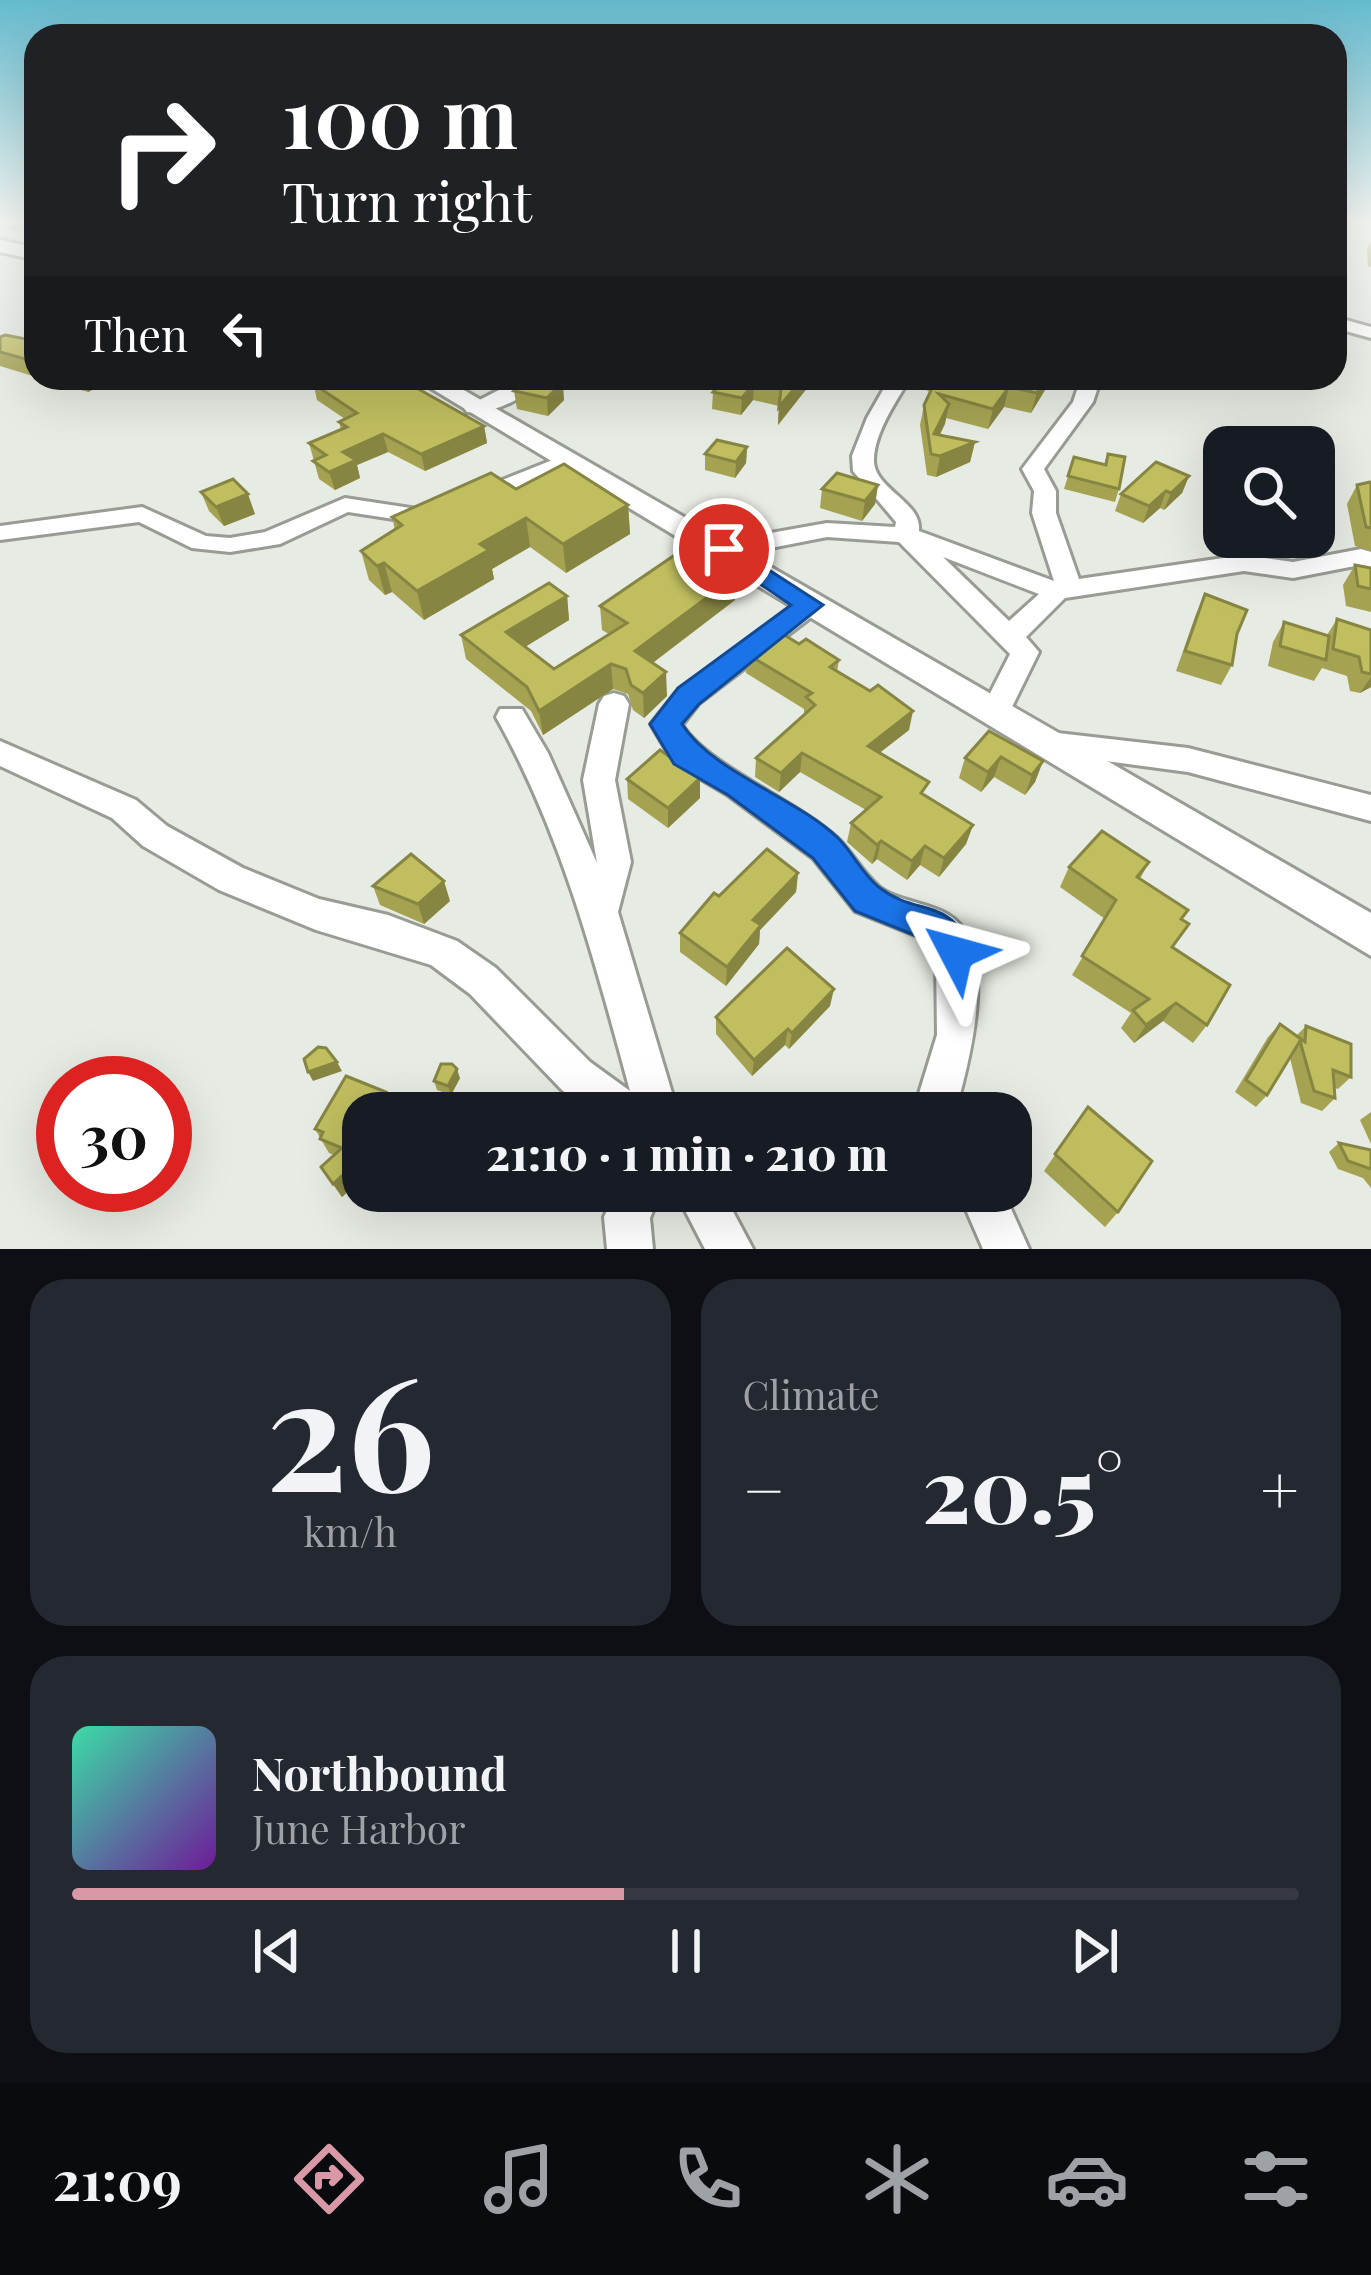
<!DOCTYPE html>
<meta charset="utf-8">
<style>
:root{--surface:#171b24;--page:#242831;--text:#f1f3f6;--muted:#9ea1a6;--line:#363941;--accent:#d898a6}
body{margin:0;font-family:"Playfair Display",serif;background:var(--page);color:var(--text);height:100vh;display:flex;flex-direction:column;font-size:45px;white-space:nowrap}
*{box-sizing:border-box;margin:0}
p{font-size:39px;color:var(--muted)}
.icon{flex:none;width:66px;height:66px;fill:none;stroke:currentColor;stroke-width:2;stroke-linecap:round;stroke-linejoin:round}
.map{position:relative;height:1249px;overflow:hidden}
.panel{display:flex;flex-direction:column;gap:30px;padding:30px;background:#0d0f14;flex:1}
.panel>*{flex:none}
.hud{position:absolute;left:24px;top:24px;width:1323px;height:366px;border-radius:36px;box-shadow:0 12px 48px #0002;background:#202124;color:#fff;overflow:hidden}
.fabs{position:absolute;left:1203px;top:426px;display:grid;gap:24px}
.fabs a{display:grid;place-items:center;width:132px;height:132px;border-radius:24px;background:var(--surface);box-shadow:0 12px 48px #0002;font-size:60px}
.speed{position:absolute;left:36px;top:1056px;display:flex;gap:24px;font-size:60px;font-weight:700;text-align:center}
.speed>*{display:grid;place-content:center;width:156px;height:156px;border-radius:50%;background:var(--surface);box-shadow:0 12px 48px #0002;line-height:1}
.speed .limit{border:18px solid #d22;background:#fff;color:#111}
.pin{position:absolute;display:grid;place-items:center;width:102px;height:102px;color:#fff;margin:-51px;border:6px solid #fff;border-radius:50%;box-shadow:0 3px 12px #0007}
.me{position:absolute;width:132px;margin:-66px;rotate:309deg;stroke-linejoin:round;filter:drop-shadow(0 0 9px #0008)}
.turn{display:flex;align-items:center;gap:42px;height:252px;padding:0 60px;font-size:54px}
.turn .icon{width:156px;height:156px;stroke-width:2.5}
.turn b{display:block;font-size:84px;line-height:102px}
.then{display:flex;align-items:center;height:114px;padding:0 60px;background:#0003;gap:24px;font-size:45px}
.big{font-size:90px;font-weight:800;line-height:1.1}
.panel .tile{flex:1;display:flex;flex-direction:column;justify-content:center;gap:18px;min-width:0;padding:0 42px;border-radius:36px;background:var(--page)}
.panel .dial{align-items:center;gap:0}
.dial b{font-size:156px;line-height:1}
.song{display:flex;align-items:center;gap:36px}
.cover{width:144px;height:144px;border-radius:18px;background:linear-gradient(135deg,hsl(160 70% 55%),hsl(280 70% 35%))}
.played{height:12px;border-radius:6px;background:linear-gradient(90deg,var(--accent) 45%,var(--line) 45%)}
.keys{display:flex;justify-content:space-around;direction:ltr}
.heat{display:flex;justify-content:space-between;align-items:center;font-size:66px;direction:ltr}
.panel .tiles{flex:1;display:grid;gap:30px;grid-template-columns:1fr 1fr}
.tile:last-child{grid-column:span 2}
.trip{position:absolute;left:342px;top:1092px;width:690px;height:120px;border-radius:36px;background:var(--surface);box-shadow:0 12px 48px #0002;font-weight:800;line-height:120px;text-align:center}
.tabs{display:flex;height:192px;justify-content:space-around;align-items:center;background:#090b0e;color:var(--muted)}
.tabs .icon{width:84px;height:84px}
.tabs .current{color:var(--accent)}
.tabs b{font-size:54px;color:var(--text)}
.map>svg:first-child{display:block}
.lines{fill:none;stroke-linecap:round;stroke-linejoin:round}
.minor-casing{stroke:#989c94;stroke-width:6}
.major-casing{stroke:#989c94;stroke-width:6}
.minor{fill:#fff;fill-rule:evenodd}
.major{fill:#fff;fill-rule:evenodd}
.wall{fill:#a5a352}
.shaded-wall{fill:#868542}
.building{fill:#c0be5f;stroke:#868542;stroke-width:3}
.route{fill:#1a73e8;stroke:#114b97;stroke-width:3}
</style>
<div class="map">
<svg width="1371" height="1249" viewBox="0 0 1371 1249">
<rect width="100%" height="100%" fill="#e6ebe3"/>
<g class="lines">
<g class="minor-casing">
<g id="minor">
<polygon points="1335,317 1371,327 1371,338 1335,328"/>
<path d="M522,378H545C526,397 494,415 467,412L464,408Z"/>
<path d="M884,378H904L907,383C894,405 873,436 874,462C876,490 922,502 919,531L1054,581L1032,513L1034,491L1022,469L1073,402L1081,378H1101L1093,402L1044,469L1056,491V513L1079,579L1244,555L1293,562L1361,549L1371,552V568L1360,565L1293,578L1244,571L1065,598L1026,637L1039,652L1006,719H986L981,711L1010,654L899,542L827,537L725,557L713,549L725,541L827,523L895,527L896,522L853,471L852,456L867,418L887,383ZM943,557L1039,594L1009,621Z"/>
<polygon points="565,455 573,457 573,467 484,500 476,502 465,495"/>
<polygon points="345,498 417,509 434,503 446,510 420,523 348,512 280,544 230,552 192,548 139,522 0,540 0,526 142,507 206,536 230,538 265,532"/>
<path d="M810,596L823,605L819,611L699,703L682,725C709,767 795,800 837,838C852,852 862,873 879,887C896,901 926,902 947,914C1002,945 968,1066 955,1113H913L937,1035L936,957L925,939L855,911L813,858L728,795L674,763L651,724L679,689Z"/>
<path d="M614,693L624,696L629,704L615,780L631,862L618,912L678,1113H591L562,1090L470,994L431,965L316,930L219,890L143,846L112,818L0,766V741L136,800L167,826L243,868L319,899L388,915L457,941L496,968L590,1062L630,1091C595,962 562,834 496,717L500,709H522L548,753L597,863L583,780L599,704L604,696Z"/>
<polygon points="1049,732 1188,748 1371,795 1371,821 1188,772 1038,752 1034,744 1038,736"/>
<polygon points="616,1191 661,1191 650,1218 653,1249 607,1249 604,1217"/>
<polygon points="675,1191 722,1191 753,1249 705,1249"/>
<polygon points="958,1191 1003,1191 1029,1249 983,1249"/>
</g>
</g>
<g class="major-casing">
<g id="major">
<polygon points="0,240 36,248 36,260 0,252"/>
<polygon points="414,378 443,378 1371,913 1371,956"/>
</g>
</g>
<use href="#minor" class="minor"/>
<use href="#major" class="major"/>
</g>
<g class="wall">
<polygon points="0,224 33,224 12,230 0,226"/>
<polygon points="1371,241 1371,267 1368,266 1367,249"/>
<polygon points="0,337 36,341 36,377 0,366"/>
<polygon points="40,378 114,378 114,379 88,392"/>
<polygon points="310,378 360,378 484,426 487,443 425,471 388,452 357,465 360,478 335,490 319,479 309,443 341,430 339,422 345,419 317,400 313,382"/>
<polygon points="726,378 815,378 778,425 779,406 753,400 741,415 712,409 713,392"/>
<polygon points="912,378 1048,378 1045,390 1031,413 1004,407 988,429 946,418 940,435 975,442 970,462 936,477 927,475 920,425 924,405 930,392 911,382"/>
<polygon points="514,391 564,400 548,416 517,409"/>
<polygon points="747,447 746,463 735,478 705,470 705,454"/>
<polygon points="1108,454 1119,489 1115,502 1064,489 1074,457 1104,464"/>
<polygon points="1189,476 1182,493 1164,510 1160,508 1143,523 1115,511 1121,494"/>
<polygon points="1371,482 1371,551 1355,546 1347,504 1357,485"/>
<polygon points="878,485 875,504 862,521 820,508 822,489"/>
<polygon points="516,489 628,505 630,534 566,573 530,547 492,569 494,579 424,620 392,592 385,595 369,580 361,551 395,530 392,517"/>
<polygon points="201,492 255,514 224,526 209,511"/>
<polygon points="1355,565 1371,568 1371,612 1346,606 1343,585"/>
<polygon points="1205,594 1237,634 1232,665 1221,685 1176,671 1196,614"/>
<polygon points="567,596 569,620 525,647 554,669 609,634 602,630 600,606 735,600 653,663 667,696 644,718 633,710 628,694 613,689 543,735 531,711 466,659 461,635"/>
<polygon points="1337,619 1371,630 1371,687 1360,693 1350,691 1347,676 1322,668 1314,681 1268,666 1273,642 1284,622 1327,635"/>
<polygon points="799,644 839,660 837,672 909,730 879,753 926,796 973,825 966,844 939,877 920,865 907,880 877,859 872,864 847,842 851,823 866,810 800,772 779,792 755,777 756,758 804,715 804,709 746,673 747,654"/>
<polygon points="989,731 1043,761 1035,782 1025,795 994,777 981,792 959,778 965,758"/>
<polygon points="700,778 700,798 668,828 628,799 627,779"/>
<polygon points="1149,862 1140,879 1182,919 1173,948 1207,1025 1193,1043 1163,1021 1134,1043 1121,1028 1131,1013 1072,975 1105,919 1060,887 1069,867"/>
<polygon points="798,873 796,892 760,930 759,944 726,986 680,952 680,933 719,896"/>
<polygon points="373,886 450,901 424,924 380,905"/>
<polygon points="830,1006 789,1049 785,1045 752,1076 716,1034 716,1017"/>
<polygon points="1280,1024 1296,1036 1306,1026 1351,1077 1338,1089 1335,1088 1335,1098 1322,1111 1301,1103 1290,1058 1267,1095 1256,1107 1235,1092 1268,1037"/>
<polygon points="346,1076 386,1092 394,1106 390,1113 363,1113 363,1178 342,1197 321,1167 334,1155 329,1153 315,1129"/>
<polygon points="460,1078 451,1095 437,1090 434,1081"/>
<polygon points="1088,1107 1118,1212 1105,1227 1044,1171"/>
<polygon points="1371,1112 1371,1144 1360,1120"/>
<polygon points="1339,1143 1371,1150 1371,1188 1363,1178 1338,1169 1329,1152"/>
</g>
<g class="shaded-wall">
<polygon points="9,224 33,224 12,230"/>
<polygon points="82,378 114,378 114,379 88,392"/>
<polygon points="803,378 815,378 778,425 779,407"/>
<polygon points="1046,378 1048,378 1045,390 1031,413 1037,393"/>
<polygon points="563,382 564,400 548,416 547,398"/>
<polygon points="754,383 753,400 741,415 742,398"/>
<polygon points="1009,387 1004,407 988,429 993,409"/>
<polygon points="949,404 945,424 930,455 934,434"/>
<polygon points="484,426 487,443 425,471 421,454"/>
<polygon points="383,434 388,452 357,465 360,478 335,490 329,472 343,452"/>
<polygon points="975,442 970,462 936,477 940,456"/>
<polygon points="747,447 746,463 735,478 736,462"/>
<polygon points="1189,476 1182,493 1164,510 1171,493"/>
<polygon points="878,485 875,504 862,521 865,501"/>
<polygon points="1166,491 1160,508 1143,523 1149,506"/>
<polygon points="248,494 255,514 224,526 216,507"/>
<polygon points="628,505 630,534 566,573 563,544"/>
<polygon points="526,518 530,547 492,569 494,579 424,620 417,591 480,544"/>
<polygon points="384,563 392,592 385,595 377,566"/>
<polygon points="736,576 735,600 636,675 635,651"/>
<polygon points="567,596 569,620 510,656 506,632"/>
<polygon points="611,664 613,689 543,735 539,711"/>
<polygon points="666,672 667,696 644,718 643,693"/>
<polygon points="1371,677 1371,687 1360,693"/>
<polygon points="913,711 909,730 864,765 868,746"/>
<polygon points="802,753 800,772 779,792 781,773"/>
<polygon points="1001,757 994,777 981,792 988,772"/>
<polygon points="1043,761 1035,782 1025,795 1032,775"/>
<polygon points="700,778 700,798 668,828 668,808"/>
<polygon points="973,825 966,844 939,877 944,858"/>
<polygon points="881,841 877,859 872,864 877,845"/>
<polygon points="925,846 920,865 907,880 912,861"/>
<polygon points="798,873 796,892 760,930 759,944 726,986 727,967 753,920"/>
<polygon points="444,881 450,901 424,924 418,904"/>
<polygon points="834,989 830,1006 789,1049 792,1033"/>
<polygon points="1176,1003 1163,1021 1134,1043 1146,1025"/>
<polygon points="788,1029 785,1045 752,1076 754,1060"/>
<polygon points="337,1062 342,1071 313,1081 308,1072"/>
<polygon points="457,1069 460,1078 451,1095 448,1086"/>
<polygon points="386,1092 394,1106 390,1113 374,1113"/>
<polygon points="363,1156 363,1178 342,1197 333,1184"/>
</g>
<g class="building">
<polygon points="5,335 36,341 36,362 0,352 0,337"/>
<polygon points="318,378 399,378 484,426 421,454 383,434 343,452 356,460 329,472 313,461 326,455 309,443 347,427 339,422 357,413 312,383 320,380"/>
<polygon points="726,378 803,378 779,407 781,389 754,383 742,398 713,392"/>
<polygon points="937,378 1046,378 1037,393 1009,387 993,409 939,394 949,404 934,434 975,442 940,456 931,454 924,405"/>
<polygon points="528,379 563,382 547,398 514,391"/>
<polygon points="717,440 747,447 736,462 705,454"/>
<polygon points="1108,454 1125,457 1119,489 1068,476 1074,457 1106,465"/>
<polygon points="1156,462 1189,476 1171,493 1166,491 1149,506 1121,494"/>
<polygon points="564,464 628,505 563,544 526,518 480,544 489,550 417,591 384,563 377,566 361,551 402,525 392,517 491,473 516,489"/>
<polygon points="837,473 878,485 865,501 822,489"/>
<polygon points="233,479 248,494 216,507 201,492"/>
<polygon points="1370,482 1371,482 1371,528 1366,527 1357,485"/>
<polygon points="685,548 736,576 635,651 666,672 643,693 631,685 626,669 611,664 539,711 527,687 461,635 549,583 567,596 506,632 554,669 627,623 600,606"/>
<polygon points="1355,565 1371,568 1371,589 1358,586"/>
<polygon points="1205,594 1247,610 1237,634 1232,665 1185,651"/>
<polygon points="1337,619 1371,630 1371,674 1362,672 1359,657 1333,649"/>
<polygon points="1284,622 1329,636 1326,660 1280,646"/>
<polygon points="778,631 799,644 806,639 839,660 830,667 870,691 878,685 913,711 868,746 929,782 921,793 973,825 944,858 925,846 912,861 881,841 877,845 851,823 881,797 802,753 781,773 756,758 815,705 806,697 812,693 747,654"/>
<polygon points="989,731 1043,761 1032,775 1001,757 988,772 965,758"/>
<polygon points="660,750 700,778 668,808 627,779"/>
<polygon points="1102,831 1149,862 1137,877 1188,910 1181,919 1189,924 1172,947 1230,985 1207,1025 1176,1003 1146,1025 1133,1010 1149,999 1082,956 1116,900 1069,867"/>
<polygon points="767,849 798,873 753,920 761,925 727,967 680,933 714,893 719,896"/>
<polygon points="411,854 444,881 418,904 373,886"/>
<polygon points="787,948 834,989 792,1033 788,1029 754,1060 716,1017"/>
<polygon points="1280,1024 1305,1042 1306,1026 1351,1044 1351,1077 1333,1070 1335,1098 1314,1091 1300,1041 1267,1095 1246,1080"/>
<polygon points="318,1047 326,1048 337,1062 308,1072 304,1059"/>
<polygon points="441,1064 452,1064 457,1069 448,1086 434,1081"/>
<polygon points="346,1076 386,1092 374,1113 363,1113 363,1132 357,1142 363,1150 363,1156 333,1184 321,1167 342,1148 320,1139 323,1132 315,1129"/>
<polygon points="1088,1107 1152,1161 1118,1212 1055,1154"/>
<polygon points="1339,1143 1371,1150 1371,1169 1348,1161"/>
</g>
<linearGradient id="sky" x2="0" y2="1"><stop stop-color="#65bace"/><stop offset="0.56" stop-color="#f4f6f2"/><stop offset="1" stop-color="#f4f6f2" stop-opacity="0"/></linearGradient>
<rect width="1371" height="398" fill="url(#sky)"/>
<path class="route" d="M724,541L823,605L699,704L682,724C712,772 795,797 838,838C853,853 863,875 880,888C919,918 948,894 974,953L969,965L956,970L942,965L924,939L855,911L813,858L728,795L674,764L650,724L678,688L791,605L716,554L712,549Z"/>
</svg>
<div class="fabs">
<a><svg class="icon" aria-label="search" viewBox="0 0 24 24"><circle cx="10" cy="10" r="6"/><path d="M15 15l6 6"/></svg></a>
</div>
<div class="speed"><div class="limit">30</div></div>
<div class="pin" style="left:724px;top:549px;background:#d93025"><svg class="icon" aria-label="arrive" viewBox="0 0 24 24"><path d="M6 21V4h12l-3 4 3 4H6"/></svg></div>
<svg class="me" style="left:956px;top:953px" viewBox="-20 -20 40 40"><path d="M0-17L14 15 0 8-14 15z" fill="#1a73e8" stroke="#fff" stroke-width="4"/></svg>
<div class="trip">21:10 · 1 min · 210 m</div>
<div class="hud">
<div class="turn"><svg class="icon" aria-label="right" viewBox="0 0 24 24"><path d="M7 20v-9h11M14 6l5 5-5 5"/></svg><div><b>100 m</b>Turn right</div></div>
<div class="then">Then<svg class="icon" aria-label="left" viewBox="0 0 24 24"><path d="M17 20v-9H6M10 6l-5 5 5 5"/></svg></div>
</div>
</div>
<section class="panel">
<div class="tiles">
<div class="tile dial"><b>26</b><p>km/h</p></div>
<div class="tile"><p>Climate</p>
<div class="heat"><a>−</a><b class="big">20.5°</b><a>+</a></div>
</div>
<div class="tile">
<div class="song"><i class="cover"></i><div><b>Northbound</b><p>June Harbor</p></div></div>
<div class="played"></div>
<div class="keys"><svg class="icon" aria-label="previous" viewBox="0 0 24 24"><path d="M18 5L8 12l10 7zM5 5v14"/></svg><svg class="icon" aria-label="pause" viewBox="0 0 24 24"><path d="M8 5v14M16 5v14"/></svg><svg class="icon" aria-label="next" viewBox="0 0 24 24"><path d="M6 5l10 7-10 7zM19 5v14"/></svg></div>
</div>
</div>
</section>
<nav class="tabs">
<b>21:09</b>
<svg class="icon current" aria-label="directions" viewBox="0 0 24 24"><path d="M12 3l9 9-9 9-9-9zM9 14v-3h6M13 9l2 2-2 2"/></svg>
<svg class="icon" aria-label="music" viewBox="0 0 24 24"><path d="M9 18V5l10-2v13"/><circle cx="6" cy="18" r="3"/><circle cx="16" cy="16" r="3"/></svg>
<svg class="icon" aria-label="phone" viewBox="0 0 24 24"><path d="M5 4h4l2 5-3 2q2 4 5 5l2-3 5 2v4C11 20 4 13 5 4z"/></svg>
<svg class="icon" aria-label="climate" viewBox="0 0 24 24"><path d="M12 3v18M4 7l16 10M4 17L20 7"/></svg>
<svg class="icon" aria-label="car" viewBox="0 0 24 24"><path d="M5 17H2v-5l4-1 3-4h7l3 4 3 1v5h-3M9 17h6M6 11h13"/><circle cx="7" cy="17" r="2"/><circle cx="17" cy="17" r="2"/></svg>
<svg class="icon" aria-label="filters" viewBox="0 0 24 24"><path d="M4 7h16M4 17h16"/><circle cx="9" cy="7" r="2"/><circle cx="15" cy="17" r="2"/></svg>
</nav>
